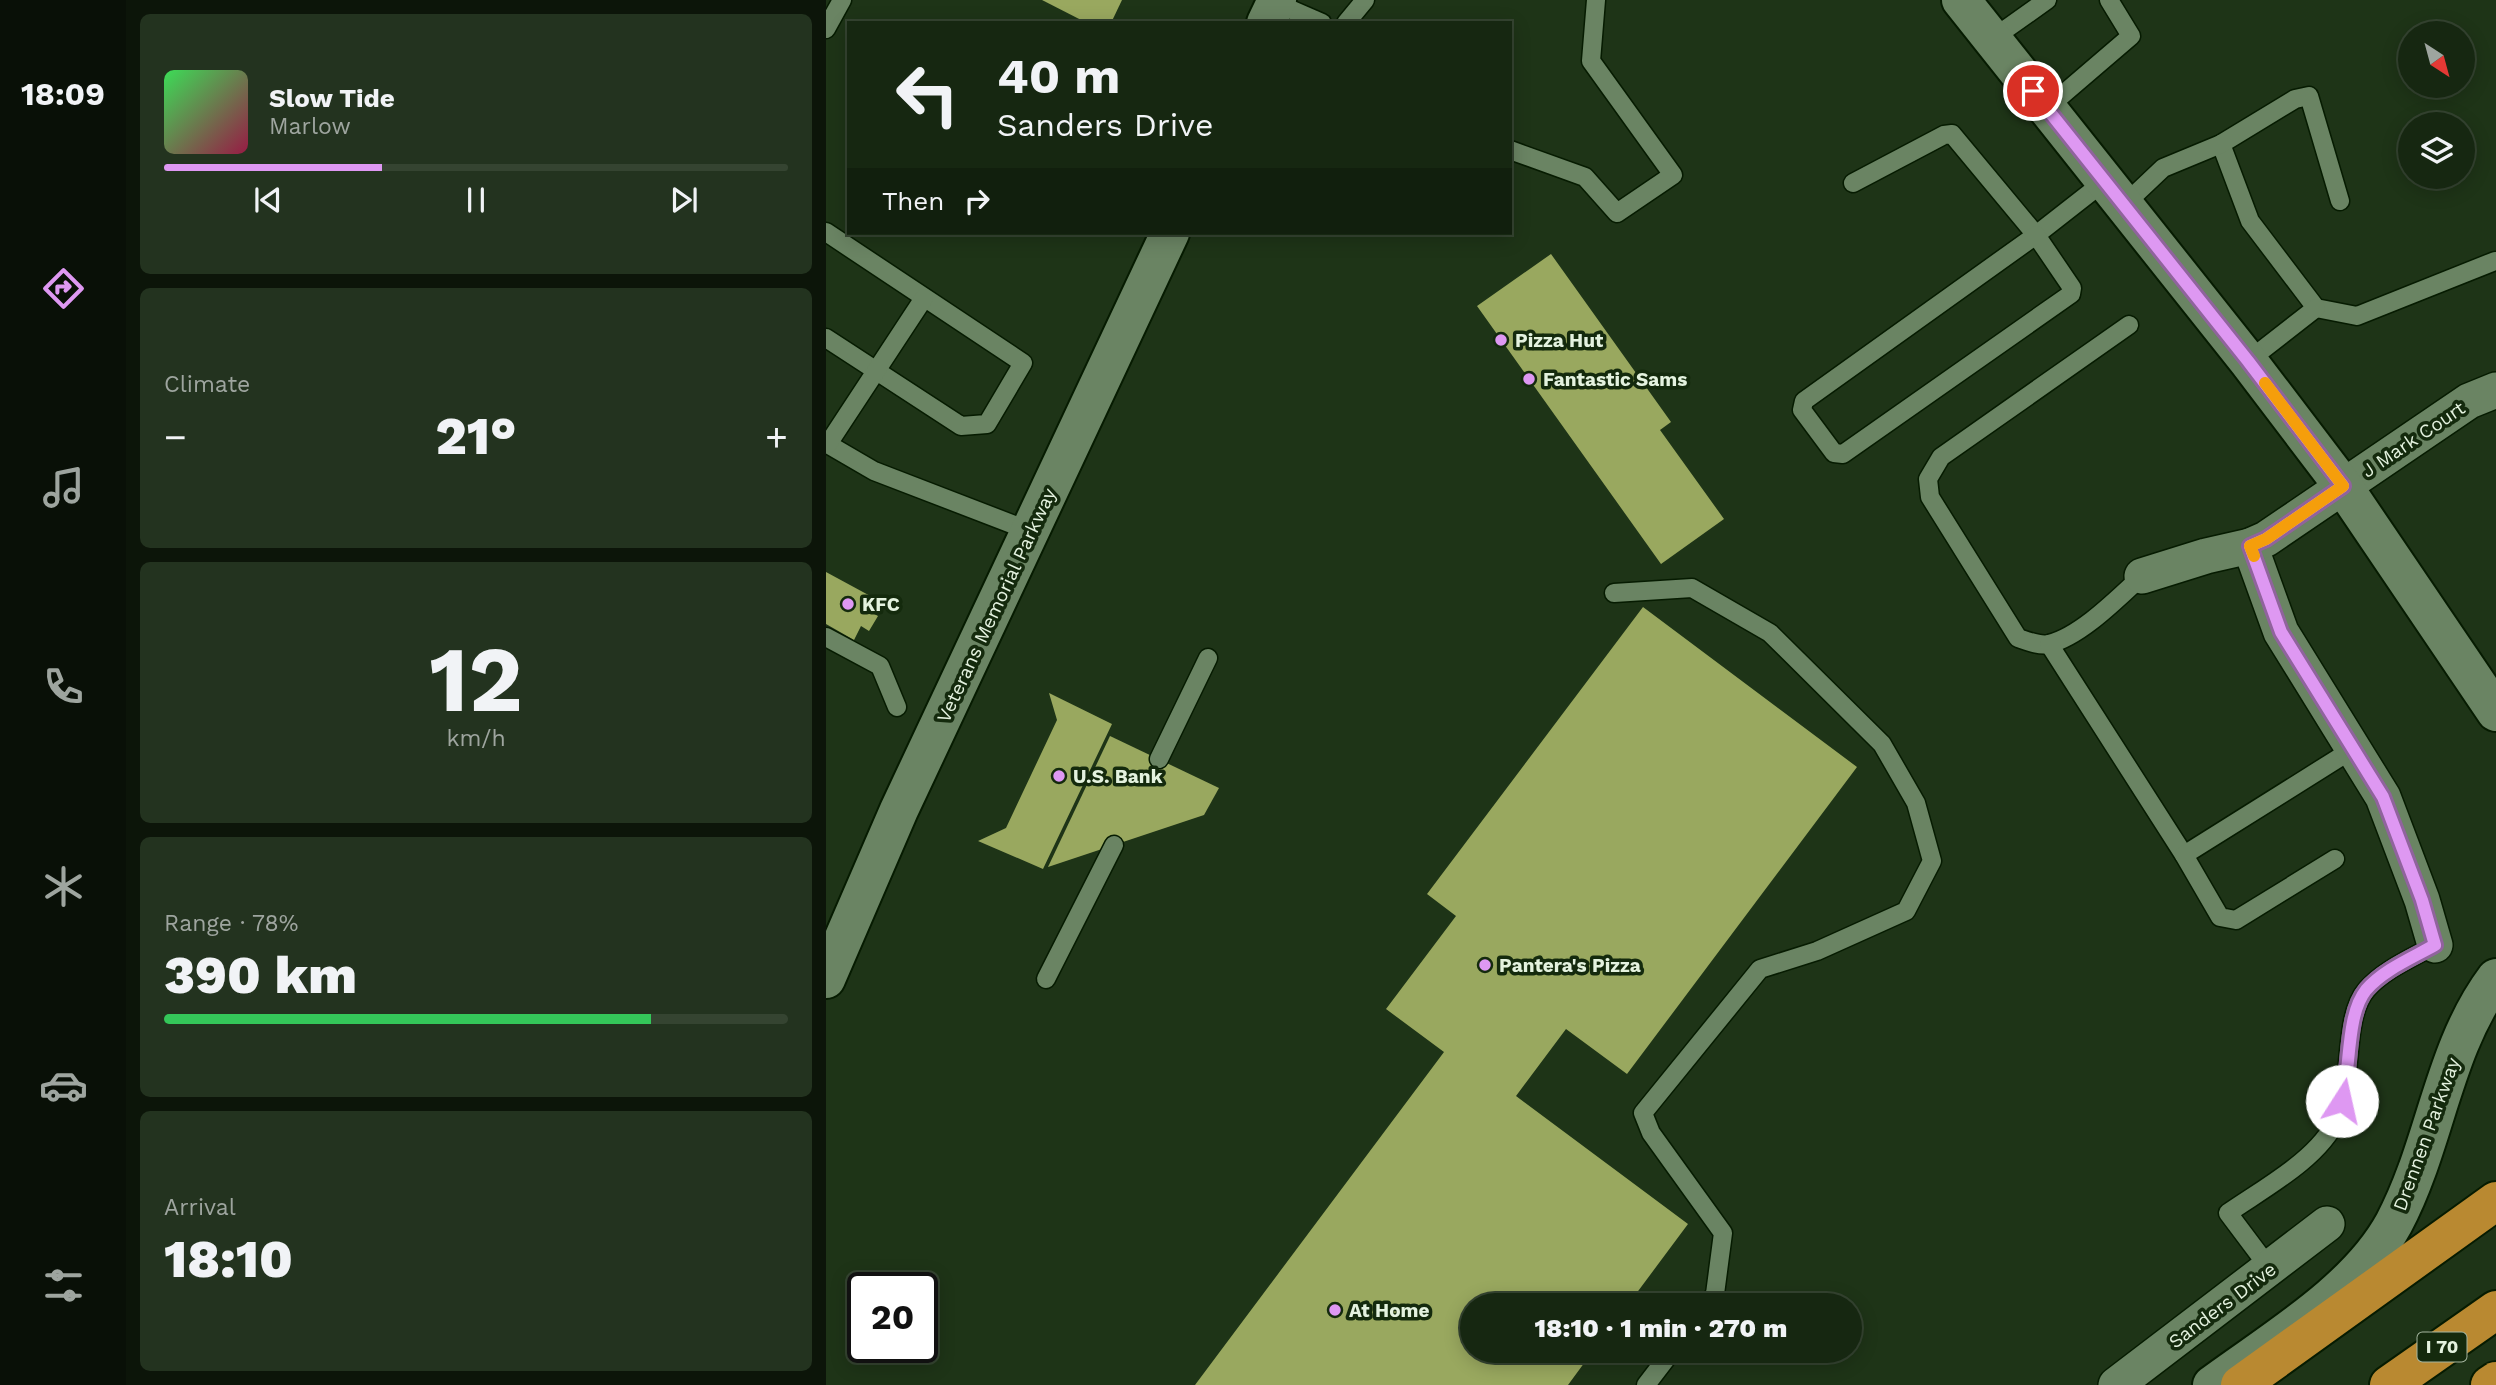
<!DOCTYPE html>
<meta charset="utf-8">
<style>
:root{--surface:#162711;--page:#23331f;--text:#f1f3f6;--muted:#9ea59f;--line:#354431;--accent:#de98f2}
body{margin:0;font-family:"Work Sans",sans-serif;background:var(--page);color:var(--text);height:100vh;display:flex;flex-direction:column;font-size:26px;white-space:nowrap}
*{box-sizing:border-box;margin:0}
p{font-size:23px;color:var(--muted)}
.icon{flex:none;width:38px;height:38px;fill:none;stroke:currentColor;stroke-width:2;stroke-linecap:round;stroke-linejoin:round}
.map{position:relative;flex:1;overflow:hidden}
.side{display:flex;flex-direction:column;gap:14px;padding:14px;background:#0c1509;width:700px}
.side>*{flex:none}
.guide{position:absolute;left:21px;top:21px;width:665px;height:214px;border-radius:0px;box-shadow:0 4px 18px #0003,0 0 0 2px var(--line);background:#162711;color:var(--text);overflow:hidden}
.needle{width:46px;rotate:144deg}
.controls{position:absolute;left:1572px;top:21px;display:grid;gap:14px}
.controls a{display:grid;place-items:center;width:77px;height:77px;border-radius:50%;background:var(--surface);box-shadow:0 4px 18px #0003,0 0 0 2px var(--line);font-size:35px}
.speed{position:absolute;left:21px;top:1272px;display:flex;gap:14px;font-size:35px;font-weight:700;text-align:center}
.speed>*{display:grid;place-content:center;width:91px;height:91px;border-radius:50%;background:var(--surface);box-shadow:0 4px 18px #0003,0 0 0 2px var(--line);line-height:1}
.speed .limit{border:4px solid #111;border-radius:10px;background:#fff;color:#111}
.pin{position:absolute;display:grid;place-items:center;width:60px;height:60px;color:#fff;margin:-30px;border:4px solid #fff;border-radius:50%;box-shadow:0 2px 7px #0007}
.me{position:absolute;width:77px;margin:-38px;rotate:10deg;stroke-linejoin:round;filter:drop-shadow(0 0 5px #0008)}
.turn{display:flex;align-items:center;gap:24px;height:147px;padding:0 35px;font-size:32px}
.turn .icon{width:91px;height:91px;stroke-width:2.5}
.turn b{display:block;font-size:49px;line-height:60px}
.then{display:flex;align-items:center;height:66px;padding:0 35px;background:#0003;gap:14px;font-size:26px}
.big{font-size:52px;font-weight:800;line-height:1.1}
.side .card{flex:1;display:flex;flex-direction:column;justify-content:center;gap:10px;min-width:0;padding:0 24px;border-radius:10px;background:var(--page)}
.side .dial{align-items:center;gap:0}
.dial b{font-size:91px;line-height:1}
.song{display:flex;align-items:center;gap:21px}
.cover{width:84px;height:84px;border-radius:10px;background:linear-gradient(135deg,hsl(130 70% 55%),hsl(340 70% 35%))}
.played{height:7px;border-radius:4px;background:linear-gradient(90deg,var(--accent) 35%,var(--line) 35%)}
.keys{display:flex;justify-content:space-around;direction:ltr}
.heat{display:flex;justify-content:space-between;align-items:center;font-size:38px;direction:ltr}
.charge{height:10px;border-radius:5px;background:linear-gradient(90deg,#34c759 78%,var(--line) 0)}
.trip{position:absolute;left:634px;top:1293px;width:402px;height:70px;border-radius:35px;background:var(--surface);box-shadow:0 4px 18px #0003,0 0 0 2px var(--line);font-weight:800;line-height:70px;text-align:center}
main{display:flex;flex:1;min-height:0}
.menu{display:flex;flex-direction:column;width:126px;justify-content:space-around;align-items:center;background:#091007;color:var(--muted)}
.menu .icon{width:49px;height:49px}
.menu .on{color:var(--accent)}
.menu b{font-size:32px;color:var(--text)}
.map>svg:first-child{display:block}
.building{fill:#99a85f}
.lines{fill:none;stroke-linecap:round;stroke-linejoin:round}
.lane-casing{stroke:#061b01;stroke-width:21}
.street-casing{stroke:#061b01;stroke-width:38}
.secondary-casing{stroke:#061b01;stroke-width:42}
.highway-casing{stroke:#061b01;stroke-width:42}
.lane{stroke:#6a8463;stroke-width:18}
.street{stroke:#6a8463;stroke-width:35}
.secondary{stroke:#6a8463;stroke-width:38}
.highway{stroke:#b98931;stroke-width:38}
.route-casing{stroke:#90639d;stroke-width:18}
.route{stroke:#de98f2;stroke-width:12}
.slow{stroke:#f59e0b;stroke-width:12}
.poi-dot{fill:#de98f2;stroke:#142a0d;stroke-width:2.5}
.labels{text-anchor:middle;stroke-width:7;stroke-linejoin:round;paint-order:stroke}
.shield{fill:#142a0d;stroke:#a6b6a0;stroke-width:2}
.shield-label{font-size:18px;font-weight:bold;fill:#e4f2df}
.poi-label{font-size:19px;font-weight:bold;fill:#e4f2df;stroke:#142a0d;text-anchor:start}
.street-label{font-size:19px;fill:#e4f2df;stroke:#142a0d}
</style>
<main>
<nav class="menu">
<b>18:09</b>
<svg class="icon on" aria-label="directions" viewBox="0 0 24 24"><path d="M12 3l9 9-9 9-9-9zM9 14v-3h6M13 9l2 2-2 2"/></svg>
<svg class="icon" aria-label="music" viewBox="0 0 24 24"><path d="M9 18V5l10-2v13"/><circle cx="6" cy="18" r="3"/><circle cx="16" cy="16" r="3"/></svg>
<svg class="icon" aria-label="phone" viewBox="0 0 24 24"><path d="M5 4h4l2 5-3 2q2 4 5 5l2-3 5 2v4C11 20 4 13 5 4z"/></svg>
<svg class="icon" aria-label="climate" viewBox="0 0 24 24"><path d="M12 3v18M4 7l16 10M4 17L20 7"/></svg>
<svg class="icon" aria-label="car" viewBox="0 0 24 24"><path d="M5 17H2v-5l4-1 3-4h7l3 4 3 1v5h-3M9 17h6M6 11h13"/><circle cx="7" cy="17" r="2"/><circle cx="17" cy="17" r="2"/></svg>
<svg class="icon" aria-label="filters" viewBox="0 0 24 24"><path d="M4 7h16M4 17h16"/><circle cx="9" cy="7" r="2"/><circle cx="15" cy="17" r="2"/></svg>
</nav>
<section class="side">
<div class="card">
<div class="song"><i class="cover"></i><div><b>Slow Tide</b><p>Marlow</p></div></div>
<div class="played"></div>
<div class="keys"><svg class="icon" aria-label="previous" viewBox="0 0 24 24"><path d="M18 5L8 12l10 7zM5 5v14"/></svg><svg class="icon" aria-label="pause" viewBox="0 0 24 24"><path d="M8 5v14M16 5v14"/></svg><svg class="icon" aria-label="next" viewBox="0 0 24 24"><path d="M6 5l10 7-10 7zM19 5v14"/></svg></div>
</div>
<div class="card"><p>Climate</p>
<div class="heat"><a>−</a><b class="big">21°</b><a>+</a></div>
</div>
<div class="card dial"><b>12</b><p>km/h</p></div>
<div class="card"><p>Range · 78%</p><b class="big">390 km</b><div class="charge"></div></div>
<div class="card"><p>Arrival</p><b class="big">18:10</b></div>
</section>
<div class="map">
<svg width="1670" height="1385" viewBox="0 0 1670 1385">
<rect width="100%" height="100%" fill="#1e3417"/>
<g class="building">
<polygon points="216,0 296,0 285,23 261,23"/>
<polygon points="725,254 845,422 834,430 898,519 835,564 651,306"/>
<polygon points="0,572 48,598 41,610 52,616 43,631 35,626 28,640 0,624"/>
<polygon points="817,607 1031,767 801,1074 740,1029 690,1096 862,1224 801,1306 646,1306 646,1351 767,1351 742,1385 369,1385 618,1052 560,1009 630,916 601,894"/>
<polygon points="223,693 286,724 217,869 152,841 180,828 231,720"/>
<polygon points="284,736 393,788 378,815 222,867"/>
</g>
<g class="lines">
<g class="lane-casing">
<g id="lane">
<polyline points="450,3 496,23"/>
<polyline points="520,23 539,0"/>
<polyline points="0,29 16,0"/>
<polyline points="1166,39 1221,0"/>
<polyline points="1221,108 1305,36 1283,0"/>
<polyline points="1395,144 1424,221 1490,308 1531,316 1669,261"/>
<polyline points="684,150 759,177 791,213 847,175 765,61 770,0"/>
<polyline points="1027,183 1118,135 1126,134 1210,235 1279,181"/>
<polyline points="1298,205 1337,168 1395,144 1469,99 1483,96 1514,201"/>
<polyline points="0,232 197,363 161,424 135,426 0,338"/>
<polygon points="1210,235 1246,288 1245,294 1017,454 1008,453 976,410 978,401"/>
<path d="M1303,325L1115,457L1102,479L1104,497L1192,638C1201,641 1213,646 1223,644C1255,636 1292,598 1316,576"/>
<polyline points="1422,361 1490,308"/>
<polyline points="0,443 48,471 204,531"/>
<polyline points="2,444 98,298"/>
<polyline points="788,593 866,588 944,633 1056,744 1090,803 1106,861 1080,911 991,951 934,969 817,1113 825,1133 897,1233 889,1294 880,1306"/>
<polyline points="0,637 54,666 71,707"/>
<polyline points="1223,644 1358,855"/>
<polyline points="333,759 382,658"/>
<polyline points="1509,859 1410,920 1394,917 1358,855 1527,749"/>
<polyline points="220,979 288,845"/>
<path d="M1444,1269L1402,1213C1438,1188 1493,1159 1511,1119C1528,1082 1516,1017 1541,989C1559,969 1586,958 1609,945"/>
<polyline points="820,1385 846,1351"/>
</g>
</g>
<g class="street-casing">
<g id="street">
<polyline points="1424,546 1455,632 1557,797 1596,900 1609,945"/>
<polyline points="1316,576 1380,556 1424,546 1440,539 1643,401 1670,390"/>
<polyline points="1290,1385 1501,1224"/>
</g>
</g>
<g class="secondary-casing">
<g id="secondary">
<polyline points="1135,0 1422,361 1517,486 1670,712"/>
<polyline points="440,23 451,0"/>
<polyline points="0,979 73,810 344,233"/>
<path d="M1386,1385C1447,1340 1531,1291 1568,1223C1610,1144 1616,1050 1670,978"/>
</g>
</g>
<g class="highway-casing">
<g id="highway">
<polyline points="1414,1385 1670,1201"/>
<polyline points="1563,1385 1670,1310"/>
<polyline points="1664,1385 1670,1381"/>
</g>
</g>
<use href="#lane" class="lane"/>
<use href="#street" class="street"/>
<use href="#secondary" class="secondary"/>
<use href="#highway" class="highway"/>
</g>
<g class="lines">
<g class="route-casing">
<path id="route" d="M1207,91L1422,361L1517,486L1440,539L1424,546L1455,632L1557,797L1596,900L1609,945C1586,958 1557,970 1540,990C1520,1015 1525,1068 1516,1101"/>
</g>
<use href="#route" class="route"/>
<polyline class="slow" points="1428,556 1424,546 1440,539 1517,486 1439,383"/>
</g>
<g class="poi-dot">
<circle cx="675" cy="340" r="7"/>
<circle cx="703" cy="379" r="7"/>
<circle cx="22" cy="604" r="7"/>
<circle cx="233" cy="776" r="7"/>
<circle cx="659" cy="965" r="7"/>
<circle cx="509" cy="1310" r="7"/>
</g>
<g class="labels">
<rect class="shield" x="1591.5" y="1332.5" width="49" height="29" rx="5"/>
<g class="shield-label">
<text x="1616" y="1353">I 70</text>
</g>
<g class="poi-label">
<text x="689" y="347">Pizza Hut</text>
<text x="717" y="386">Fantastic Sams</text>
<text x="36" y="611">KFC</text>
<text x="247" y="783">U.S. Bank</text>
<text x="673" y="972">Pantera's Pizza</text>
<text x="523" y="1317">At Home</text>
</g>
<g class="street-label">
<text transform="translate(1587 439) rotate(-34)" y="7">J Mark Court</text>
<text transform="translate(170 605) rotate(-65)" y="7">Veterans Memorial Parkway</text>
<text transform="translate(1600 1134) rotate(-70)" y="7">Drennen Parkway</text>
<text transform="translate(1396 1305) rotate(-37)" y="7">Sanders Drive</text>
</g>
</g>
</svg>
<div class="controls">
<a><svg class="needle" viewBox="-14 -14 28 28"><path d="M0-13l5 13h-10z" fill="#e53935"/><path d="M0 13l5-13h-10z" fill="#9ea59f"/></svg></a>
<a><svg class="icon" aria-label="layers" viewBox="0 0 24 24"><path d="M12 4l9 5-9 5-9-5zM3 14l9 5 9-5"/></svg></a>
</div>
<div class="speed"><div class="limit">20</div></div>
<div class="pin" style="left:1207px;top:91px;background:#d93025"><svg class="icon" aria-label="arrive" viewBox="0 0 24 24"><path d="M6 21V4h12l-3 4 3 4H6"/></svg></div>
<svg class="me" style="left:1516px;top:1101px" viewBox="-20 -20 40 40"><circle r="19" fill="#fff"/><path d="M0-13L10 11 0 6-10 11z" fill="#de98f2"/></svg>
<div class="trip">18:10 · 1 min · 270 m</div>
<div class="guide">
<div class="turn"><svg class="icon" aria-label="left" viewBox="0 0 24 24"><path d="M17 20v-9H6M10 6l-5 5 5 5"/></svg><div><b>40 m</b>Sanders Drive</div></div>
<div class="then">Then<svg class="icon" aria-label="right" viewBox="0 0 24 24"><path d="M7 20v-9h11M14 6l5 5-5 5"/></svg></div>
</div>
</div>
</main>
